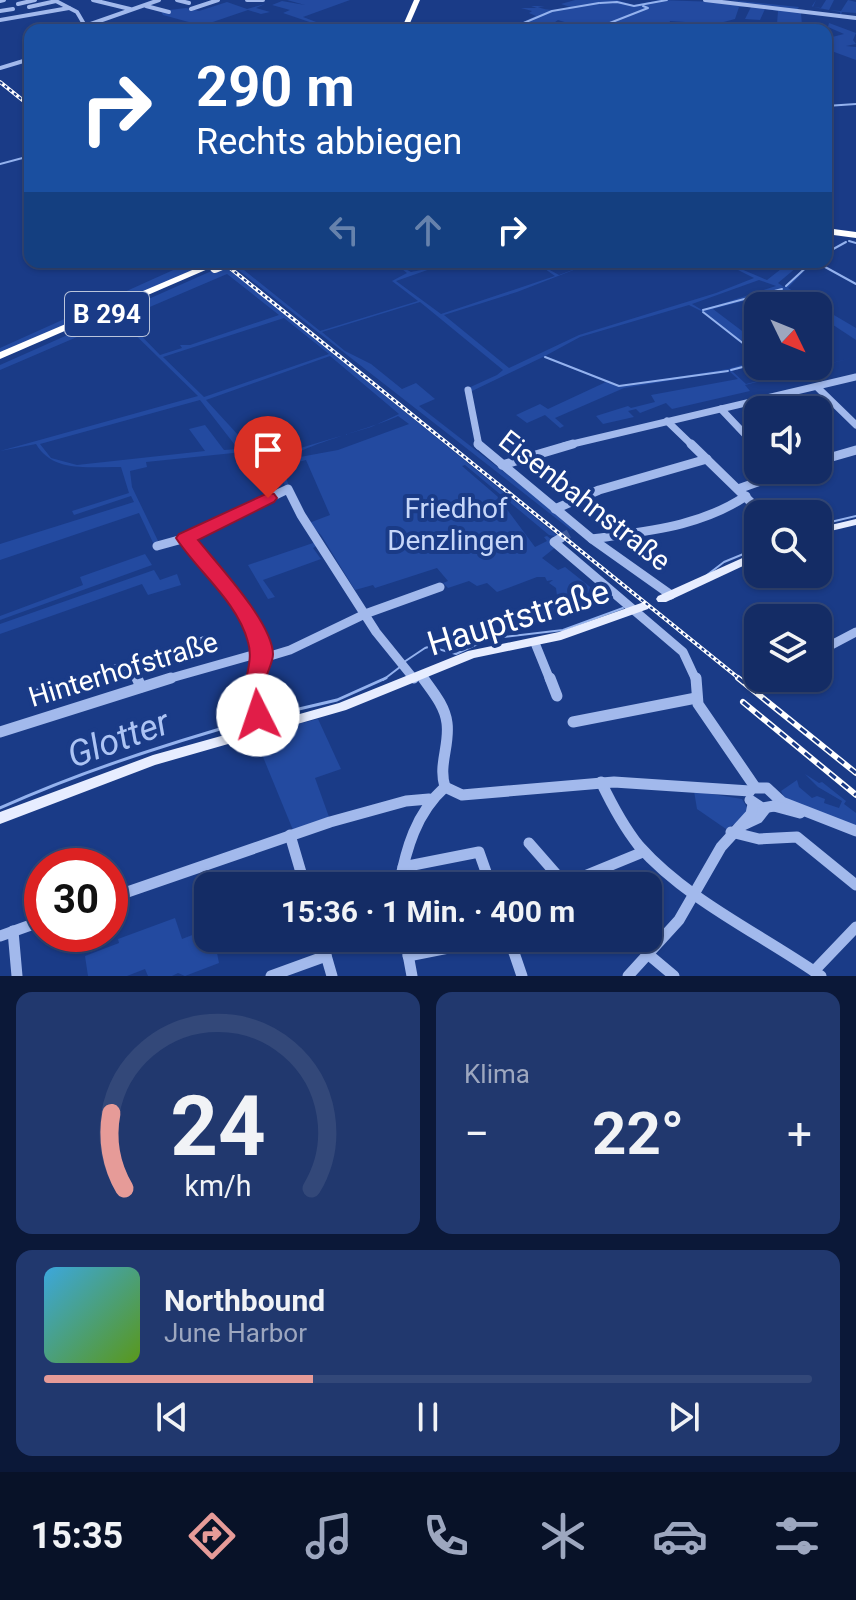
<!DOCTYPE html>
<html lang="de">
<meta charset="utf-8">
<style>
:root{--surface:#142c65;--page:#21386e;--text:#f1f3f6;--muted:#9da7bf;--line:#334879;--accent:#e69b98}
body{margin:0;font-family:Roboto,sans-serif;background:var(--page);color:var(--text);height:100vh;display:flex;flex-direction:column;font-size:30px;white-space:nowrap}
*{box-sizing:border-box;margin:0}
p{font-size:26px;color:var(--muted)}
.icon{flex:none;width:44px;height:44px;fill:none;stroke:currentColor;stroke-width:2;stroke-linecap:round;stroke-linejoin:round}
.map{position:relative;height:976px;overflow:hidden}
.drawer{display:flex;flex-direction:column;gap:16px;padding:16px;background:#0b1838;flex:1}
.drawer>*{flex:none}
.hud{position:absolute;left:24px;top:24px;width:808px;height:244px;border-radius:16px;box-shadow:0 2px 6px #0004,0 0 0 2px var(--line);background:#1a4fa0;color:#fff;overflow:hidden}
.needle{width:52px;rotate:133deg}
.fabs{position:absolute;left:744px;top:292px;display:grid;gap:16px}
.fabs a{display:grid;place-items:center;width:88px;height:88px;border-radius:16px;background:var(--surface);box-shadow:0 2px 6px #0004,0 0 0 2px var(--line);font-size:40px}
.speed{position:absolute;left:24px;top:848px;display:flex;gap:16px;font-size:40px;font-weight:700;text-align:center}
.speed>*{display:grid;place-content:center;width:104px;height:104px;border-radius:50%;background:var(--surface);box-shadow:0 2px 6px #0004,0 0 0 2px var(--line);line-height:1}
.speed .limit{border:12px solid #d22;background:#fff;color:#111}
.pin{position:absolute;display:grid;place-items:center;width:68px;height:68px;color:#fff;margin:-82px -34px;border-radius:50% 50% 50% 0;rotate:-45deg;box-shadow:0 0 8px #0007}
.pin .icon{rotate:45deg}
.me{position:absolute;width:88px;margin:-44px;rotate:356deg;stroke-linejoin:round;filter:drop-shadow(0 0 6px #0008)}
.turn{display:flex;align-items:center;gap:28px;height:168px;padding:0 40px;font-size:36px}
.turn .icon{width:104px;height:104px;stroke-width:2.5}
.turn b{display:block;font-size:56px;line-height:68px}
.lanes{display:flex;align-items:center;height:76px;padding:0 40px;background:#0003;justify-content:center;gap:40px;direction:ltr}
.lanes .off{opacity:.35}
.big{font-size:60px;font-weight:700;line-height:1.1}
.drawer .tile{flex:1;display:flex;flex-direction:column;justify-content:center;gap:12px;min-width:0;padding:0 28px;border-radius:16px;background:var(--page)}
.drawer .dial{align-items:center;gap:0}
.dial svg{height:208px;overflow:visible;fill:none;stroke:var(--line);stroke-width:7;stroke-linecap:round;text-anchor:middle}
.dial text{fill:var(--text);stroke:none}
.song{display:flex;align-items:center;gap:24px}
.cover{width:96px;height:96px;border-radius:12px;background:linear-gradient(135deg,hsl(200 70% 55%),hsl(90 70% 35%))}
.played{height:8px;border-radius:4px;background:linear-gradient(90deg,var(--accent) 35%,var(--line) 35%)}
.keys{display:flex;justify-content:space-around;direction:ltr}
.heat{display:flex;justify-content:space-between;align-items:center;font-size:44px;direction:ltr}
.drawer .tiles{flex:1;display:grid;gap:16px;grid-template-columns:1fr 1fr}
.tile:last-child{grid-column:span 2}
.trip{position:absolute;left:194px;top:872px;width:468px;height:80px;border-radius:16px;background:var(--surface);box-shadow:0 2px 6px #0004,0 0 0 2px var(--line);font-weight:700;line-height:80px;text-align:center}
.tabs{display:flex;height:128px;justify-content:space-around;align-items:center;background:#081228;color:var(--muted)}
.tabs .icon{width:56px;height:56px}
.tabs .on{color:var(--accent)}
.tabs b{font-size:36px;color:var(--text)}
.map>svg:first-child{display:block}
.green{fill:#234aa0;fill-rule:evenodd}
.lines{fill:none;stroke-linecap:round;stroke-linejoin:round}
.stream-far1{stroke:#94b2ee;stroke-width:2}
.stream{stroke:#94b2ee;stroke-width:3}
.minor-tunnel{stroke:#3c5899;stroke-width:9;stroke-dasharray:9 4;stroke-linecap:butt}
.minor-far3{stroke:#a2b9ec;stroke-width:4}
.minor-far2{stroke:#a2b9ec;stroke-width:7}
.minor-far1{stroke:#a2b9ec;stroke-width:9}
.minor{stroke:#a2b9ec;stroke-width:11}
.major{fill:#e7edff;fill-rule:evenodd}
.highway{fill:#fff;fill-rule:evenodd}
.rail-far1-casing{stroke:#fff;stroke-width:4}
.rail-casing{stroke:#fff;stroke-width:6}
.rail-far1{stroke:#1a3b87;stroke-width:2;stroke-dasharray:3;stroke-linecap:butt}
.rail{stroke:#1a3b87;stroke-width:3;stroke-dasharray:8;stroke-linecap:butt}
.highway-bridge{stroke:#fff;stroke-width:10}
.route{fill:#e11d48;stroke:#92132f;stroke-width:2}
.labels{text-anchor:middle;stroke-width:8;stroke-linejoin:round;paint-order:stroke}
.shield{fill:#1a3b87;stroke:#bac4db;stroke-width:2}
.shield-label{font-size:26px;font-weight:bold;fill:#fff}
.street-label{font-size:28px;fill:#fff;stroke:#1a3b87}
.park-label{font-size:28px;fill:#c7d7f9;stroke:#1a3b87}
.near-street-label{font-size:34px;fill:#fff;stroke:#1a3b87}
.near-water-label{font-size:36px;font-style:italic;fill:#adc4f4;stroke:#1a3b87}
</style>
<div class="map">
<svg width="856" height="976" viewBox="0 0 856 976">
<rect width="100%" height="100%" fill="#1a3b87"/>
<g class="green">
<polygon points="287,0 350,0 303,17 337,30 333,30 283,13 290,10 272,5 282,1 305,5"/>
<path d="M575,0H617L633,5L660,0L745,3L730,0L799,7L797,10L840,15V12L813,7L812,6L816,0L813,7L821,8L826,0H834L829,10L841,11L848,0L856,2V13L842,12L841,15L801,13L802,26L789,25L790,30L762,29V23L777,24L778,11L765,9L760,20L745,19L751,7H739L735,19L716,24L670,21L669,24L679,25L677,29L680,30H591L558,20L543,30H505L536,16L529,13L532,11L521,8H537L531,6H545L538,7C547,11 560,11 570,7L561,4Z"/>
<polygon points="227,2 247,9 265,4 256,8 270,12 261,14 248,10 204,25 222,30 218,30 163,15 161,11 186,8 199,11"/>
<polygon points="829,23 856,33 853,40 856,44 846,46 856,47 856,60 826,49 826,36 828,38 844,34 828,27"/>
<polygon points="191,262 214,262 0,354 0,348"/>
<path d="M220,262L559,537L549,535L465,465L462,466L497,496L535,547L547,541L544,537L547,536L565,550L557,546L542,558L558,570L565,567L594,590L564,604L570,613L552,617L550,610L554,606L549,601L557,596L556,588L549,583L553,580L547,581L545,577H537L497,592L487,583L477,586L469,581L448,588L443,583L448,581L437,568L375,588L373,585L355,590L321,535L309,523L330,515L306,460L283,466L289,487L286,488L277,466L243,452L146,462L147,467L130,471L132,487L160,545L155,547L139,513L0,560V544L134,502L131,496L74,515L72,511L129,493L121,467C90,466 54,474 36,444L0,451L198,396L119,319L0,370V365L216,269ZM227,274L279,315L190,345H180L182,348L160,355L124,318ZM284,318L329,354L204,397L163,357ZM330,356L399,414L371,427L297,449L279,462L251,449L206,400ZM200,400L238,449L224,450L205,425L189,429L205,451L77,465L51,458L40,444ZM398,416L409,424L338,450L289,459C301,445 374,428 398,416Z"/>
<path d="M228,262L234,265L255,262L244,270L320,331L418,301L392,281L407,273L393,262L411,272L436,267L396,281L441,314L555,276L535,262L559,275L594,262L517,292L444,315L509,368L579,335L716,293L754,278L722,262H738L734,266L767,280L790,262H803L778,283L784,287L813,262L788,288L856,328V340L818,315V306H803L779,292L713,309L750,337L741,340L758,357L701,311L689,305L580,337L545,356L620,386L728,369L758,360V364L732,371L746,384L856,357L745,385L750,391L672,409L666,403L640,413L636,409L628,411L634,417L603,424L596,416L628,406L631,408L655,402L651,395L738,379L729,371L624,388L555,418L564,426L560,428L545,415L527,423L516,415L540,404L548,409L606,382L543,357L470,392L466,389L497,375L503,370L420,302L322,332L345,351L371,364L402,389L416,383L435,399L419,406L576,528L571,530ZM759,280L776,286L702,310L692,304Z"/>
<polygon points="316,542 318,545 313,548 321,559 263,580 275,597 268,599 248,565"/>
<polygon points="145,554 152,565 0,620 0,616 83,585 80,577"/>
<polygon points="154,570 160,580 177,574 181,585 148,595 142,584 0,634 0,624"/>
<polygon points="318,719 341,769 315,778 329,817 293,830 254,735"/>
<polygon points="805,774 819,783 822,782 846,801 844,804 856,813 856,829 787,803 781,791 797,780 799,787 812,798 817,796 825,799 824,803 839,808 842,801 818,787"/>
<polygon points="694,791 742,799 748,809 743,819 726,829 697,809"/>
<polygon points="175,918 182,939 208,929 208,938 248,938 252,948 238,954 235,946 217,953 219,963 185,976 178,973 172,976 148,976 145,969 127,976 88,976 85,956 119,943 118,939"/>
</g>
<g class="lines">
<g class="stream-far1">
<polyline points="600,3 617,2 634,6 667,0"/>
<polyline points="597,28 648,8 643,6"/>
<polyline points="507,30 552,11 599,3"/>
<polyline points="592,30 596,29"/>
<polyline points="826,106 856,104"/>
<polyline points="0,164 30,156"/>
<polyline points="849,241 856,243"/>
<polyline points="826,253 846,242"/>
<polyline points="816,262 856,284"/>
<polyline points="786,286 812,262"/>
<polyline points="703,310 782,289"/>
<polyline points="703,312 758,355"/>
<polyline points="545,357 619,386 728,371"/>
<polyline points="731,370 758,363"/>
<polyline points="818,525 856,516"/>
<polyline points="707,575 724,562 758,548"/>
<polyline points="431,647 456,654 484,641"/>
<polyline points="404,662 425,648 456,638 486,639 563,630 623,608"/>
<polyline points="383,680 400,667"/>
</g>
<g class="stream">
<polyline points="265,717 337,700 386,678"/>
<path d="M0,808C82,771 169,743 255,719"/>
</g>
<polyline class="minor-tunnel" points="561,538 572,532"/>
<g class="minor-far3">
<polyline points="54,0 77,12 84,24 81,26 84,26"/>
<polyline points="93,0 130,9"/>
<polyline points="177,0 189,3"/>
<polyline points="247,0 263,0"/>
<polyline points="705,0 856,18"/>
<polyline points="0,1 4,0"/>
<polyline points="18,4 35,0"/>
<polyline points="146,6 169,12"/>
<polyline points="29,7 56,1"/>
<polyline points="191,9 218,0"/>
<polyline points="0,11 13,9"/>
<polyline points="0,20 69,8"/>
<polyline points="85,26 159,0"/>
<polyline points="0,68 30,59"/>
</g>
<g class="minor-far2">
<polyline points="817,387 856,425"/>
<polyline points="468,390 479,446"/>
<polyline points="770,398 782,410"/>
<polyline points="721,409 756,446"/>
<polyline points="667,421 693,446"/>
<polyline points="564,446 856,377"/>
</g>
<g class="minor-far1">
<polyline points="478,444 592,539 671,595"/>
<polyline points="691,444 763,514"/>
<polyline points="754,444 758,448"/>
<polyline points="818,446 829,458"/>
<polyline points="818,461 856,450"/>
<polyline points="502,465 573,444"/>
<polyline points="738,489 791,470"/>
<polyline points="555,509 599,490 707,459"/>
<path d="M186,538C209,565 264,620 262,657C261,665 256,672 254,680"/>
<polyline points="561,538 554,542 683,652 696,680"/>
<path d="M592,539C646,531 700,527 746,496"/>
<polyline points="157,546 186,538 288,489 301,515 376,632 414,679"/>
<polyline points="535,643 550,680"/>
<polyline points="818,652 856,632"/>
<polyline points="131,665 138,680"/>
<polyline points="422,676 425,680"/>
<polyline points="81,680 206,640"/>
<polyline points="164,680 249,656 270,656 290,650 365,614 440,587"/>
<polyline points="778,680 780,678"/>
</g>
<g class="minor">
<polyline points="137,678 141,687"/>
<polyline points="255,678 254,699 263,729"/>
<path d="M423,678C433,692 445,706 447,723C450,745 438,765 445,787"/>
<polyline points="550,678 557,696"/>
<polyline points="696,678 698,704 755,787"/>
<polyline points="776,682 780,678"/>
<polyline points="35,695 87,678"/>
<polyline points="573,722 696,698"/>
<polyline points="0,732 171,678"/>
<path d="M601,782C612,805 623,826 639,846C688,901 761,934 821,976"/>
<polyline points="445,787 462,795 614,782 750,791"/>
<polyline points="753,788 767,788 782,802 856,831"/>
<polyline points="750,800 762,808 774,806"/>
<polyline points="774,806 800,813"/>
<polyline points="743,825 758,818 765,809"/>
<polyline points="731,832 759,839 797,837 856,885"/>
<polyline points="290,835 305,886"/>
<polyline points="529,843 564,883"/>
<polyline points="403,867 479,852 491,886"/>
<path d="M399,886C406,849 416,813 445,787"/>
<polyline points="560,886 643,852"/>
<polyline points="110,898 330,822 406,801 429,799"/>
<polyline points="13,931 17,976"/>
<polyline points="0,936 42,921"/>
<polyline points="321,938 332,976"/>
<polyline points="405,938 412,976"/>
<polyline points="509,938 522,976"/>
<polyline points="649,955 674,976"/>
<polyline points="408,956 499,938"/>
<polyline points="814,971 856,927"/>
<polyline points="271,976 326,956"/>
<polyline points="628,976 679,920 721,847 751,814 753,804"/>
</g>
<g class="major">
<polygon points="856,519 856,525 818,534 818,528"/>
<polygon points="758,551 758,559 666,602 658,602 656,599 658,596"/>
<polygon points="644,602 648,603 650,606 648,609 561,640 474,658 346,710 155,765 0,824 0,812 153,755 339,703 468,651 559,632"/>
</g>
<g class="highway">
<polygon points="414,0 420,0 407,30 401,30"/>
<polygon points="826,228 856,232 856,238 826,234"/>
<polygon points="211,262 224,262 0,359 0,352"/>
</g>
<g class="rail-far1-casing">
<g id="rail-far1">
<polyline points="0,82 30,106"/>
<polyline points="230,268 741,680"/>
</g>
</g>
<g class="rail-casing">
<g id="rail">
<polyline points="738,678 856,773"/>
<polyline points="743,702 856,795"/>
</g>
</g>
<use href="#rail-far1" class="rail-far1"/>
<use href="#rail" class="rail"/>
<polyline class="highway-bridge" points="215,268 229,262"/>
</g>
<path class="route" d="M268,493L274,494L277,498L274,502L198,540C218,565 272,622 273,654C273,664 265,674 265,685C265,697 272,710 266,721L258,724L250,721C234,691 256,668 248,642C237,601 198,572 176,538L179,534Z"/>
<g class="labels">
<rect class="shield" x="65" y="292" width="84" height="44" rx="6"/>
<g class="shield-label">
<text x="107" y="323">B 294</text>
</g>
<g class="street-label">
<text transform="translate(585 500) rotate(38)" y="10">Eisenbahnstraße</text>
<text transform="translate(123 669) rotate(-17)" y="10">Hinterhofstraße</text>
</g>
<g class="park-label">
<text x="456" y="518">Friedhof<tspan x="456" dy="32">Denzlingen</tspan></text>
</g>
<g class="near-street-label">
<text transform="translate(518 617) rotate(-17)" y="12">Hauptstraße</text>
</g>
<g class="near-water-label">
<text transform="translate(118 738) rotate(-20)" y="13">Glotter</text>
</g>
</g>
</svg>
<div class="fabs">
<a><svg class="needle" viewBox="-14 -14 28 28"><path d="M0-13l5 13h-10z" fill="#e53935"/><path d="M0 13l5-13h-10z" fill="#9da7bf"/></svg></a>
<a><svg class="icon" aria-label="sound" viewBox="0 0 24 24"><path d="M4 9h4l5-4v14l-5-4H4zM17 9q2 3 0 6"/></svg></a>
<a><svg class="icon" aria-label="search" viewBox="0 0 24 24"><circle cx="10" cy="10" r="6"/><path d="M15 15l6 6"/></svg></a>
<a><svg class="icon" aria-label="layers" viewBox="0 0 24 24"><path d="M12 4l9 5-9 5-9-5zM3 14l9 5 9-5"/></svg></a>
</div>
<div class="speed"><div class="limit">30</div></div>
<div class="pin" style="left:268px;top:498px;background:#d93025"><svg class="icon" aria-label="arrive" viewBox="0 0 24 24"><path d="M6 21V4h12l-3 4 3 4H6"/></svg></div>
<svg class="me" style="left:258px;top:715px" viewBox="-20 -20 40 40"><circle r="19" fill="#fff"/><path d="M0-13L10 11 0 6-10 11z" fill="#e11d48"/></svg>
<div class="trip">15:36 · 1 Min. · 400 m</div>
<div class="hud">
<div class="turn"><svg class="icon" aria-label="right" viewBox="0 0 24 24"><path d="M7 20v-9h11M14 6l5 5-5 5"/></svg><div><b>290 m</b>Rechts abbiegen</div></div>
<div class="lanes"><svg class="icon off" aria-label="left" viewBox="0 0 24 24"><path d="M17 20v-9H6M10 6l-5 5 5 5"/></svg><svg class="icon off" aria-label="ahead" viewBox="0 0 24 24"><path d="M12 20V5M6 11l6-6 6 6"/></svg><svg class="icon" aria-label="right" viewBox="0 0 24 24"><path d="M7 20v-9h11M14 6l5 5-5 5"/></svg></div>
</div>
</div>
<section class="drawer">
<div class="tiles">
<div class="tile dial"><svg viewBox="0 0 100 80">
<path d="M14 69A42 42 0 1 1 86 69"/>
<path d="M14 69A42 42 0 0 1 9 40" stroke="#e69b98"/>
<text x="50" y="56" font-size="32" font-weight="700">24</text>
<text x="50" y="72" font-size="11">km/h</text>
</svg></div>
<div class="tile"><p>Klima</p>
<div class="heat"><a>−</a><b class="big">22°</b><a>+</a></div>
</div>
<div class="tile">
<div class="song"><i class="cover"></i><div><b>Northbound</b><p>June Harbor</p></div></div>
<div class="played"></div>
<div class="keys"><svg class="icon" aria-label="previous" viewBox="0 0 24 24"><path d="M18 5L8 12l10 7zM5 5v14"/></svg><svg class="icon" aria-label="pause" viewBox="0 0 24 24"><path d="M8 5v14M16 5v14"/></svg><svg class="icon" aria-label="next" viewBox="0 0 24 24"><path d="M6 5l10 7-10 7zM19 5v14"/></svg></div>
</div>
</div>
</section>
<nav class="tabs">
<b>15:35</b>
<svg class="icon on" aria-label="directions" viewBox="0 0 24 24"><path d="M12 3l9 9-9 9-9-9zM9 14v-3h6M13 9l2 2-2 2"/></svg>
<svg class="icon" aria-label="music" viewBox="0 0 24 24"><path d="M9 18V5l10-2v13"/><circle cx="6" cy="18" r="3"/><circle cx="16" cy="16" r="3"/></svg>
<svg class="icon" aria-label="phone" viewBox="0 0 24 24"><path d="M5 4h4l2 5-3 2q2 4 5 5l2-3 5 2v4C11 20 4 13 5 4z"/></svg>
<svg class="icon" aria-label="climate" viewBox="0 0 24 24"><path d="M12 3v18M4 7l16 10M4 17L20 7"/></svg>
<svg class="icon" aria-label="car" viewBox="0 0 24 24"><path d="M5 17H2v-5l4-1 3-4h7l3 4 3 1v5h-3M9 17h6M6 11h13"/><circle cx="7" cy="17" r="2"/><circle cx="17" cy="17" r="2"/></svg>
<svg class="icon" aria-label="filters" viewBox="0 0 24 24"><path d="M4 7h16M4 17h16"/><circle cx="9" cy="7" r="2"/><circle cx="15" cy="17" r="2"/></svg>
</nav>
